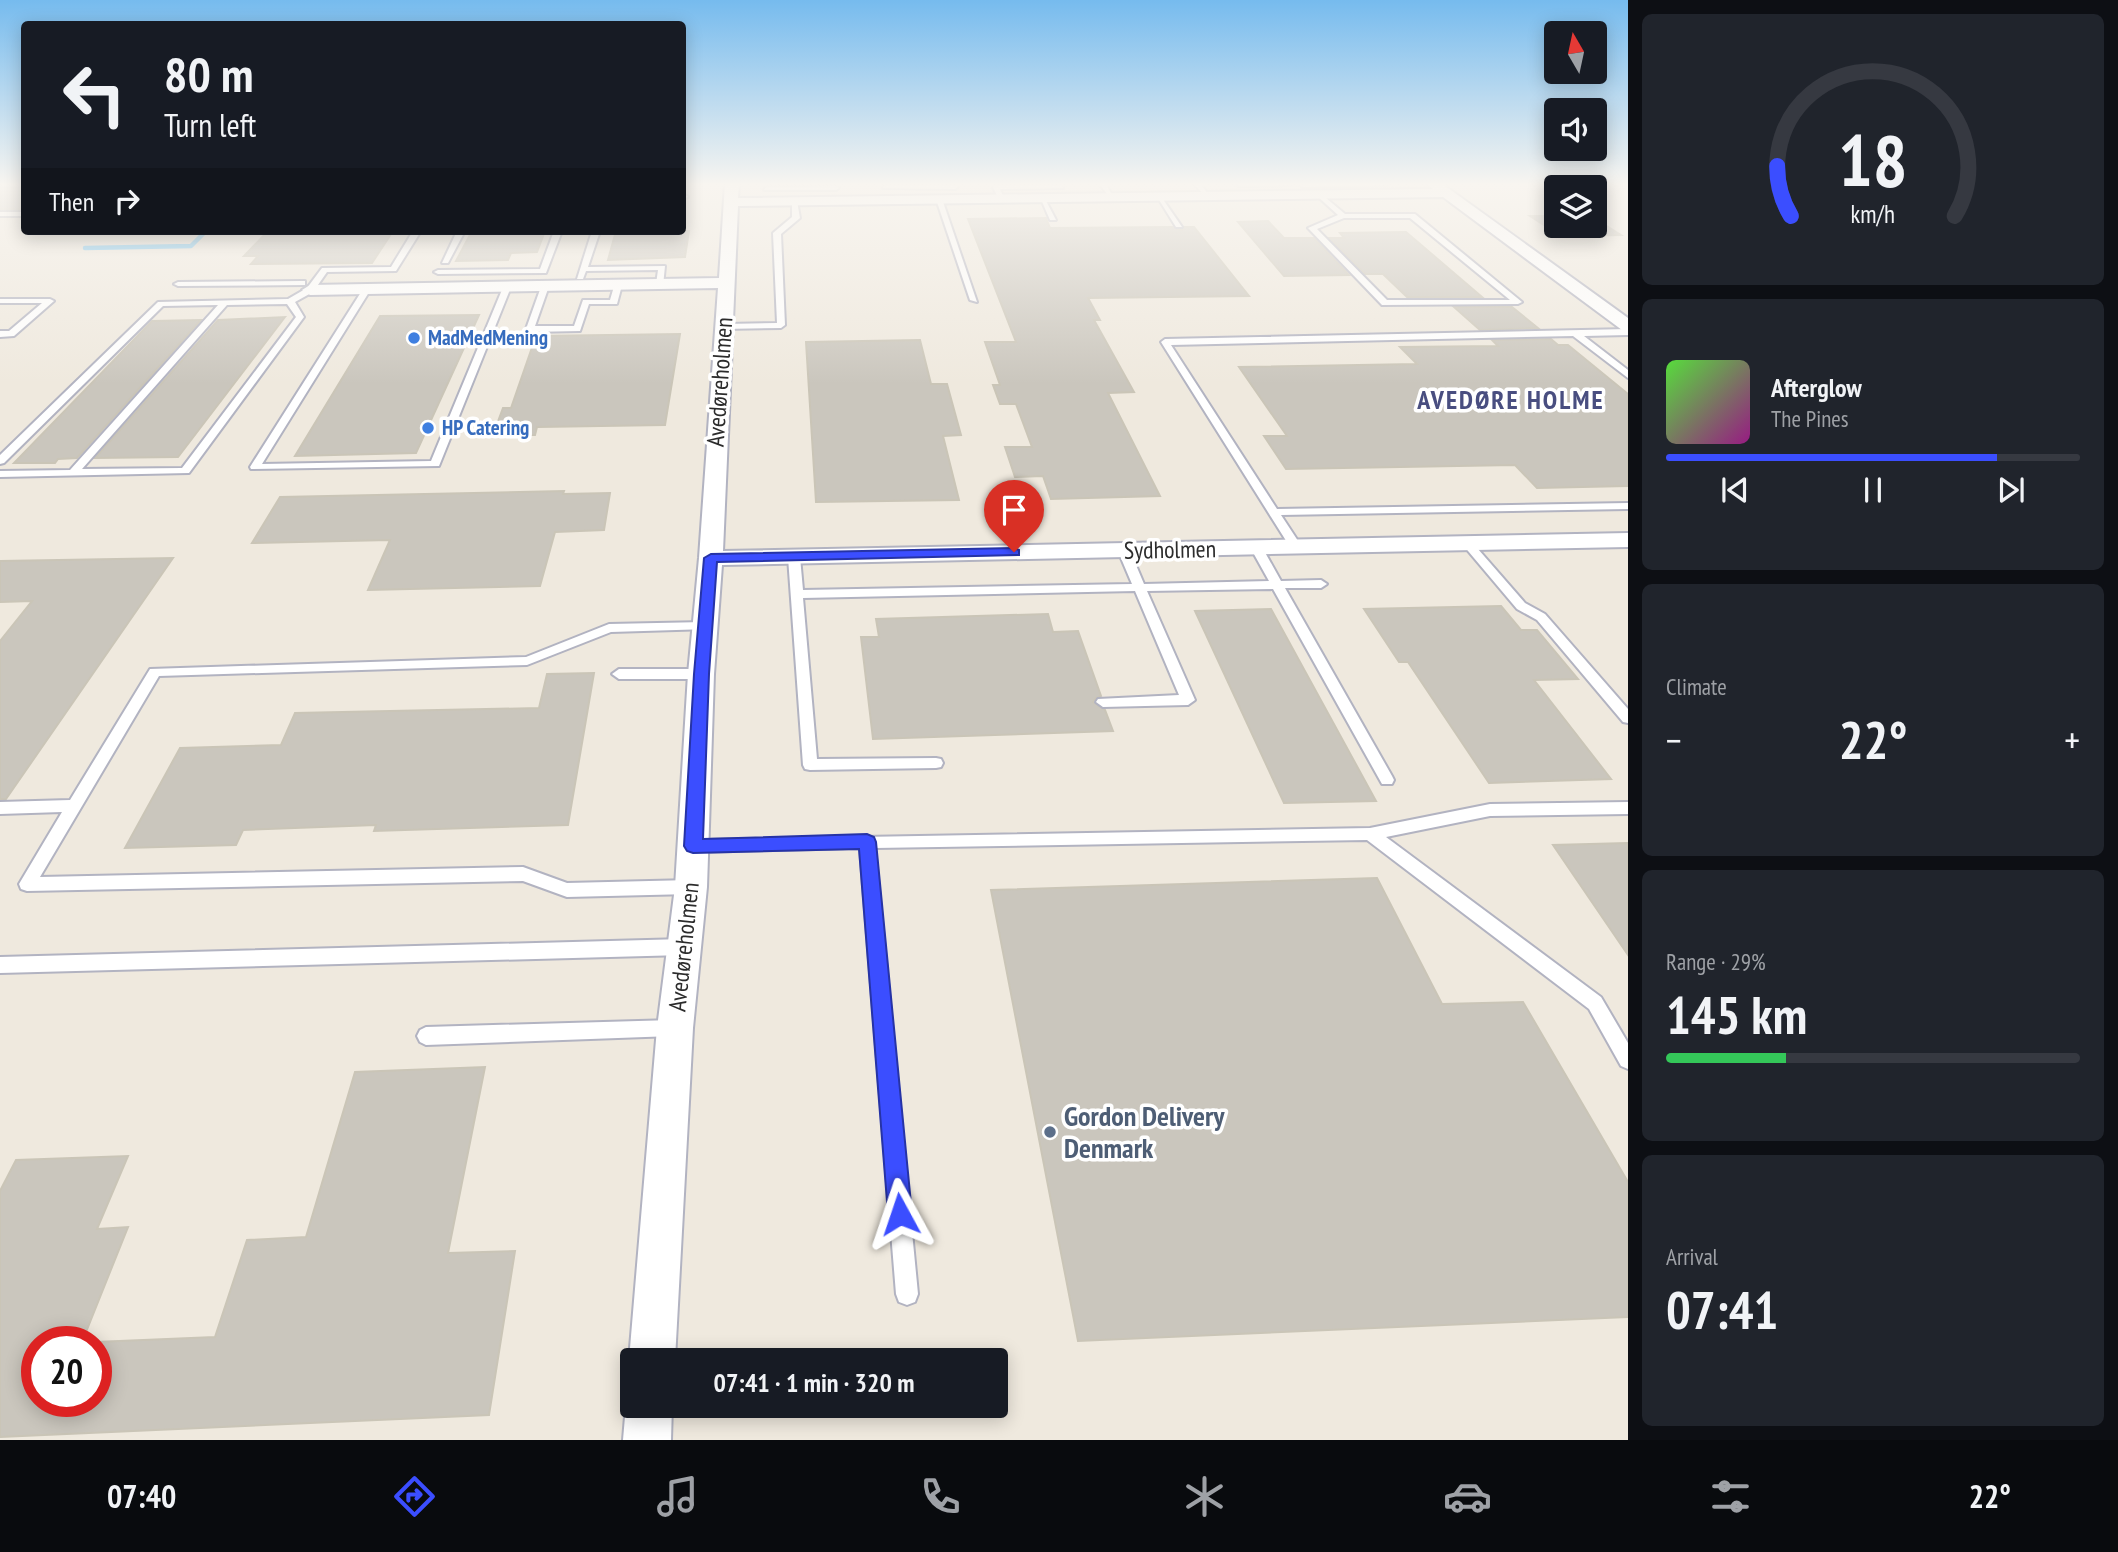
<!DOCTYPE html>
<meta charset="utf-8">
<style>
:root{--surface:#171b24;--page:#20242c;--text:#f1f3f6;--muted:#9ea1a6;--line:#363941;--accent:#3b4eff}
body{margin:0;font-family:"PT Sans Narrow",sans-serif;background:var(--page);color:var(--text);height:100vh;display:flex;flex-direction:column;font-size:26px;white-space:nowrap}
*{box-sizing:border-box;margin:0}
p{font-size:23px;color:var(--muted)}
.icon{flex:none;width:38px;height:38px;fill:none;stroke:currentColor;stroke-width:2;stroke-linecap:round;stroke-linejoin:round}
.map{position:relative;flex:1;overflow:hidden}
.side{display:flex;flex-direction:column;gap:14px;padding:14px;background:#0d0f14;width:490px}
.side>*{flex:none}
.guide{position:absolute;left:21px;top:21px;width:665px;height:214px;border-radius:7px;box-shadow:0 4px 18px #0003;background:#171b24;color:var(--text);overflow:hidden}
.needle{width:46px;rotate:351deg}
.fabs{position:absolute;left:1544px;top:21px;display:grid;gap:14px}
.fabs a{display:grid;place-items:center;width:63px;height:63px;border-radius:7px;background:var(--surface);box-shadow:0 4px 18px #0003;font-size:35px}
.speed{position:absolute;left:21px;top:1326px;display:flex;gap:14px;font-size:35px;font-weight:700;text-align:center}
.speed>*{display:grid;place-content:center;width:91px;height:91px;border-radius:50%;background:var(--surface);box-shadow:0 4px 18px #0003;line-height:1}
.speed .limit{border:10px solid #d22;background:#fff;color:#111}
.pin{position:absolute;display:grid;place-items:center;width:60px;height:60px;color:#fff;margin:-72px -30px;border-radius:50% 50% 50% 0;rotate:-45deg;box-shadow:0 0 7px #0007}
.pin .icon{rotate:45deg}
.me{position:absolute;width:77px;margin:-38px;rotate:355deg;stroke-linejoin:round;filter:drop-shadow(0 0 5px #0008)}
.turn{display:flex;align-items:center;gap:24px;height:147px;padding:0 28px;font-size:32px}
.turn .icon{width:91px;height:91px;stroke-width:2.5}
.turn b{display:block;font-size:49px;line-height:60px}
.then{display:flex;align-items:center;height:66px;padding:0 28px;background:#0003;gap:14px;font-size:26px}
.big{font-size:52px;font-weight:600;line-height:1.1}
.side .card{flex:1;display:flex;flex-direction:column;justify-content:center;gap:10px;min-width:0;padding:0 24px;border-radius:10px;background:var(--page)}
.side .dial{align-items:center;gap:0}
.dial svg{height:182px;overflow:visible;fill:none;stroke:var(--line);stroke-width:7;stroke-linecap:round;text-anchor:middle}
.dial text{fill:var(--text);stroke:none}
.song{display:flex;align-items:center;gap:21px}
.cover{width:84px;height:84px;border-radius:10px;background:linear-gradient(135deg,hsl(110 70% 55%),hsl(310 70% 35%))}
.played{height:7px;border-radius:4px;background:linear-gradient(90deg,var(--accent) 80%,var(--line) 80%)}
.keys{display:flex;justify-content:space-around;direction:ltr}
.heat{display:flex;justify-content:space-between;align-items:center;font-size:38px;direction:ltr}
.charge{height:10px;border-radius:5px;background:linear-gradient(90deg,#34c759 29%,var(--line) 0)}
.trip{position:absolute;left:620px;top:1348px;width:388px;height:70px;border-radius:7px;background:var(--surface);box-shadow:0 4px 18px #0003;font-weight:600;line-height:70px;text-align:center}
.tab-bar{display:flex;height:112px;justify-content:space-around;align-items:center;background:#090b0e;color:var(--muted)}
.tab-bar .icon{width:49px;height:49px}
.tab-bar .selected{color:var(--accent)}
.tab-bar b{font-size:32px;color:var(--text)}
main{display:flex;flex:1;min-height:0}
.map>svg:first-child{display:block}
.lines{fill:none;stroke-linecap:round;stroke-linejoin:round}
.stream{stroke:#6cc5f6;stroke-width:4.5}
.building{fill:#cac6bd;stroke:#cac5b7;stroke-width:2}
.service-casing{stroke:#b2b3c1;stroke-width:4}
.minor-casing{stroke:#b2b3c1;stroke-width:4}
.service{fill:#fff;fill-rule:evenodd}
.minor{fill:#fff;fill-rule:evenodd}
.route{fill:#3b4eff;stroke:#2633a6;stroke-width:2}
.shop-dot{fill:#3f7fe0;stroke:#fff;stroke-width:2.5}
.service-dot{fill:#5c6f8a;stroke:#fff;stroke-width:2.5}
.labels{text-anchor:middle;stroke-width:7;stroke-linejoin:round;paint-order:stroke}
.far-shop-label{font-size:21px;font-weight:bold;fill:#366cbe;stroke:#fff;text-anchor:start}
.street-label{font-size:24px;fill:#2c2c2c;stroke:#fff}
.far-district-label{font-size:26px;font-weight:bold;letter-spacing:2px;fill:#494e80;stroke:#fff}
.near-service-label{font-size:28px;font-weight:bold;fill:#4e5e75;stroke:#fff;text-anchor:start}
</style>
<main>
<div class="map">
<svg width="1628" height="1440" viewBox="0 0 1628 1440">
<rect width="100%" height="100%" fill="#efe9de"/>
<g class="lines">
<polyline class="stream" points="85,248 191,246 206,231"/>
</g>
<g class="building">
<rect x="0" y="183" width="24" height="26"/>
<polygon points="1530,216 1556,216 1556,226 1594,226 1594,218 1621,235 1561,236"/>
<polygon points="1046,218 1050,228 1173,227 1182,230 1184,227 1194,227 1249,296 1088,298 1100,320 1094,320 1134,392 1108,393 1160,496 1051,499 1043,476 1015,477 1005,447 1032,447 1016,404 1000,404 993,385 1000,385 985,342 1016,342 968,219"/>
<polygon points="1268,221 1284,238 1314,238 1349,275 1284,276 1238,222"/>
<polygon points="268,231 393,231 372,263 251,264 258,256 244,256"/>
<polygon points="472,231 545,231 537,252 511,253 508,260 456,261"/>
<polygon points="616,231 689,231 685,257 608,260"/>
<polygon points="1406,232 1482,297 1407,297 1383,274 1365,274 1329,238 1344,238 1340,233"/>
<polygon points="1454,307 1512,307 1538,328 1480,330"/>
<polygon points="479,315 416,453 295,456 380,316"/>
<polygon points="285,317 178,457 95,458 218,320"/>
<polygon points="201,320 77,458 58,459 55,463 14,463 152,321"/>
<polygon points="680,334 665,425 537,427 535,435 493,435 503,408 511,408 536,336"/>
<polygon points="1551,339 1558,345 1568,345 1628,394 1628,486 1537,488 1515,465 1286,469 1264,436 1287,436 1239,367 1417,364 1400,347 1498,346 1492,340"/>
<polygon points="920,340 931,384 947,384 961,435 943,436 959,500 816,502 806,342"/>
<polygon points="564,491 563,494 610,493 604,530 555,532 540,586 368,590 390,540 252,543 280,497"/>
<polygon points="173,558 6,799 0,799 0,641 32,601 0,602 0,561"/>
<polygon points="1501,606 1521,630 1537,630 1578,679 1534,680 1611,779 1489,783 1408,662 1399,662 1364,609"/>
<polygon points="1271,609 1376,801 1284,803 1195,611"/>
<polygon points="1048,614 1053,632 1078,631 1101,696 1096,698 1093,702 1105,710 1113,731 873,739 861,637 879,637 876,619"/>
<polygon points="594,673 568,825 374,831 376,825 243,830 236,845 125,848 180,748 281,745 295,713 539,708 547,674"/>
<polygon points="1628,843 1628,955 1553,845"/>
<polygon points="1377,878 1442,1004 1523,1002 1628,1182 1628,1317 1078,1341 991,890"/>
<polygon points="485,1067 448,1253 515,1251 489,1415 0,1437 0,1191 16,1160 128,1156 97,1229 128,1227 82,1342 37,1342 37,1402 96,1402 96,1342 215,1337 247,1240 306,1237 355,1072"/>
</g>
<g class="lines">
<g class="service-casing">
<g id="service">
<polygon points="1099,183 1105,183 1114,198 1110,198"/>
<polygon points="1193,183 1200,183 1210,197 1206,197"/>
<polygon points="1236,183 1293,183 1290,185 1239,186"/>
<polygon points="1307,183 1389,183 1386,185 1303,187 1300,185"/>
<polygon points="885,185 955,185 958,187 955,189 883,188"/>
<polygon points="1061,185 1063,188 1000,189 1004,198 1001,200 998,198 993,187 996,185"/>
<polygon points="766,187 836,186 839,188 836,190 764,190"/>
<path d="M1316,193H1320L1345,214H1415L1522,302L1518,304L1382,305L1308,228L1338,215L1316,195ZM1344,218H1410L1510,300H1387L1317,229Z"/>
<polygon points="682,195 687,196 688,197 682,199"/>
<polygon points="1156,195 1160,195 1182,227 1176,227"/>
<polygon points="939,197 942,199 977,302 970,300 936,199"/>
<polygon points="1040,197 1044,197 1056,220 1050,220"/>
<polygon points="792,200 797,201 800,218 781,234 785,325 781,328 721,329 720,327 724,324 777,323 773,233 792,217"/>
<rect x="0" y="212" width="24" height="4"/>
<path d="M413,231H421L396,271L327,272L313,292L295,302L304,317L189,473L0,477V471L70,470L218,305L163,306L4,463L0,464V455L158,302L288,299L307,288L322,268L391,267ZM287,304L296,317L182,468L82,469L227,305Z"/>
<polygon points="457,231 465,231 448,263 442,263"/>
<polygon points="554,231 562,231 546,273 438,274 434,272 438,270 540,269"/>
<polygon points="592,231 600,231 588,267 665,266 663,286 656,284 658,270 586,271 583,279 577,279"/>
<polygon points="302,281 305,281 305,285 178,286 174,284 178,282"/>
<polygon points="615,283 622,285 617,304 589,304 580,331 530,332 526,329 542,284 549,286 535,326 574,326 583,300 610,300"/>
<polygon points="504,285 511,287 439,466 251,469 250,467 363,289 367,287 371,289 262,464 431,461"/>
<polygon points="0,299 50,299 54,301 14,336 0,337 0,331 9,331 42,303 0,303"/>
<polygon points="1628,329 1628,335 1584,336 1628,370 1628,378 1573,336 1171,345 1277,509 1628,503 1628,509 1281,515 1302,547 1296,550 1290,547 1161,342 1165,339"/>
<polygon points="1467,540 1471,541 1525,603 1545,614 1628,709 1628,723 1623,722 1537,620 1517,609 1463,545 1463,541"/>
<polygon points="1256,544 1262,547 1281,581 1321,580 1327,584 1321,588 1285,588 1392,776 1394,780 1392,784 1382,784 1273,589 1147,591 1195,700 1188,705 1103,707 1096,702 1098,699 1179,695 1135,591 803,598 817,759 936,758 941,759 943,763 941,767 936,768 810,770 805,769 803,765 788,557 790,554 798,554 800,557 803,590 1132,584 1118,551 1124,547 1130,551 1144,584 1269,581 1250,547"/>
<polygon points="705,622 711,626 709,629 611,632 527,665 159,676 40,877 523,867 567,883 691,880 697,882 699,887 697,892 691,894 567,897 523,881 27,891 21,889 19,884 62,812 0,814 0,802 70,800 150,669 526,657 609,624"/>
<polygon points="619,669 701,669 708,674 701,679 619,679 612,674"/>
<polygon points="1628,802 1628,814 1490,816 1386,837 1601,997 1628,1043 1628,1069 1621,1066 1589,1009 1367,840 875,848 918,1294 915,1302 907,1305 899,1302 896,1294 860,848 693,852 687,850 685,846 687,842 693,840 1370,828 1490,804"/>
<polygon points="684,939 690,942 693,947 690,952 684,955 0,973 0,957"/>
<polygon points="673,1020 679,1022 682,1028 679,1034 673,1036 426,1045 420,1042 417,1036 420,1030 426,1027"/>
</g>
</g>
<g class="minor-casing">
<g id="minor">
<polygon points="725,183 739,183 738,198 1433,189 1426,183 1441,183 1628,318 1628,331 1622,330 1443,197 738,206 723,551 1628,533 1628,547 722,565 714,674 707,887 693,1028 675,1360 632,1360 632,1366 629,1360 657,1028 675,887 688,674 699,558 718,288 310,295 302,290 310,285 719,278"/>
<polygon points="632,1390 632,1405 672,1405 671,1440 623,1440 626,1405"/>
</g>
</g>
<use href="#service" class="service"/>
<use href="#minor" class="minor"/>
</g>
<linearGradient id="sky" x2="0" y2="1"><stop stop-color="#76bbee"/><stop offset="0.48" stop-color="#f8f5f0"/><stop offset="1" stop-color="#f8f5f0" stop-opacity="0"/></linearGradient>
<rect width="1628" height="384" fill="url(#sky)"/>
<polygon class="route" points="1014,548 1019,550 1019,555 717,562 709,674 703,839 867,834 874,837 876,842 912,1214 908,1222 900,1226 892,1222 888,1214 859,849 693,853 687,851 684,846 694,674 704,558 711,554"/>
<g class="shop-dot">
<circle cx="414" cy="338" r="7"/>
<circle cx="428" cy="428" r="7"/>
</g>
<circle class="service-dot" cx="1050" cy="1132" r="7"/>
<g class="labels">
<g class="far-shop-label">
<text x="428" y="345">MadMedMening</text>
<text x="442" y="435">HP Catering</text>
</g>
<g class="street-label">
<text transform="translate(720 382) rotate(-86)" y="8">Avedøreholmen</text>
<text transform="translate(1170 550) rotate(-1)" y="8">Sydholmen</text>
<text transform="translate(684 947) rotate(-84)" y="8">Avedøreholmen</text>
</g>
<g class="far-district-label">
<text x="1511" y="409">AVEDØRE HOLME</text>
</g>
<g class="near-service-label">
<text x="1064" y="1126">Gordon Delivery<tspan x="1064" dy="32">Denmark</tspan></text>
</g>
</g>
</svg>
<div class="fabs">
<a><svg class="needle" viewBox="-14 -14 28 28"><path d="M0-13l5 13h-10z" fill="#e53935"/><path d="M0 13l5-13h-10z" fill="#9ea1a6"/></svg></a>
<a><svg class="icon" aria-label="sound" viewBox="0 0 24 24"><path d="M4 9h4l5-4v14l-5-4H4zM17 9q2 3 0 6"/></svg></a>
<a><svg class="icon" aria-label="layers" viewBox="0 0 24 24"><path d="M12 4l9 5-9 5-9-5zM3 14l9 5 9-5"/></svg></a>
</div>
<div class="speed"><div class="limit">20</div></div>
<div class="pin" style="left:1014px;top:552px;background:#d93025"><svg class="icon" aria-label="arrive" viewBox="0 0 24 24"><path d="M6 21V4h12l-3 4 3 4H6"/></svg></div>
<svg class="me" style="left:900px;top:1214px" viewBox="-20 -20 40 40"><path d="M0-17L14 15 0 8-14 15z" fill="#3b4eff" stroke="#fff" stroke-width="4"/></svg>
<div class="trip">07:41 · 1 min · 320 m</div>
<div class="guide">
<div class="turn"><svg class="icon" aria-label="left" viewBox="0 0 24 24"><path d="M17 20v-9H6M10 6l-5 5 5 5"/></svg><div><b>80 m</b>Turn left</div></div>
<div class="then">Then<svg class="icon" aria-label="right" viewBox="0 0 24 24"><path d="M7 20v-9h11M14 6l5 5-5 5"/></svg></div>
</div>
</div>
<section class="side">
<div class="card dial"><svg viewBox="0 0 100 80">
<path d="M14 69A42 42 0 1 1 86 69"/>
<path d="M14 69A42 42 0 0 1 8 47" stroke="#3b4eff"/>
<text x="50" y="56" font-size="32" font-weight="700">18</text>
<text x="50" y="72" font-size="11">km/h</text>
</svg></div>
<div class="card">
<div class="song"><i class="cover"></i><div><b>Afterglow</b><p>The Pines</p></div></div>
<div class="played"></div>
<div class="keys"><svg class="icon" aria-label="previous" viewBox="0 0 24 24"><path d="M18 5L8 12l10 7zM5 5v14"/></svg><svg class="icon" aria-label="pause" viewBox="0 0 24 24"><path d="M8 5v14M16 5v14"/></svg><svg class="icon" aria-label="next" viewBox="0 0 24 24"><path d="M6 5l10 7-10 7zM19 5v14"/></svg></div>
</div>
<div class="card"><p>Climate</p>
<div class="heat"><a>−</a><b class="big">22°</b><a>+</a></div>
</div>
<div class="card"><p>Range · 29%</p><b class="big">145 km</b><div class="charge"></div></div>
<div class="card"><p>Arrival</p><b class="big">07:41</b></div>
</section>
</main>
<nav class="tab-bar">
<b>07:40</b>
<svg class="icon selected" aria-label="directions" viewBox="0 0 24 24"><path d="M12 3l9 9-9 9-9-9zM9 14v-3h6M13 9l2 2-2 2"/></svg>
<svg class="icon" aria-label="music" viewBox="0 0 24 24"><path d="M9 18V5l10-2v13"/><circle cx="6" cy="18" r="3"/><circle cx="16" cy="16" r="3"/></svg>
<svg class="icon" aria-label="phone" viewBox="0 0 24 24"><path d="M5 4h4l2 5-3 2q2 4 5 5l2-3 5 2v4C11 20 4 13 5 4z"/></svg>
<svg class="icon" aria-label="climate" viewBox="0 0 24 24"><path d="M12 3v18M4 7l16 10M4 17L20 7"/></svg>
<svg class="icon" aria-label="car" viewBox="0 0 24 24"><path d="M5 17H2v-5l4-1 3-4h7l3 4 3 1v5h-3M9 17h6M6 11h13"/><circle cx="7" cy="17" r="2"/><circle cx="17" cy="17" r="2"/></svg>
<svg class="icon" aria-label="filters" viewBox="0 0 24 24"><path d="M4 7h16M4 17h16"/><circle cx="9" cy="7" r="2"/><circle cx="15" cy="17" r="2"/></svg>
<b>22°</b>
</nav>
